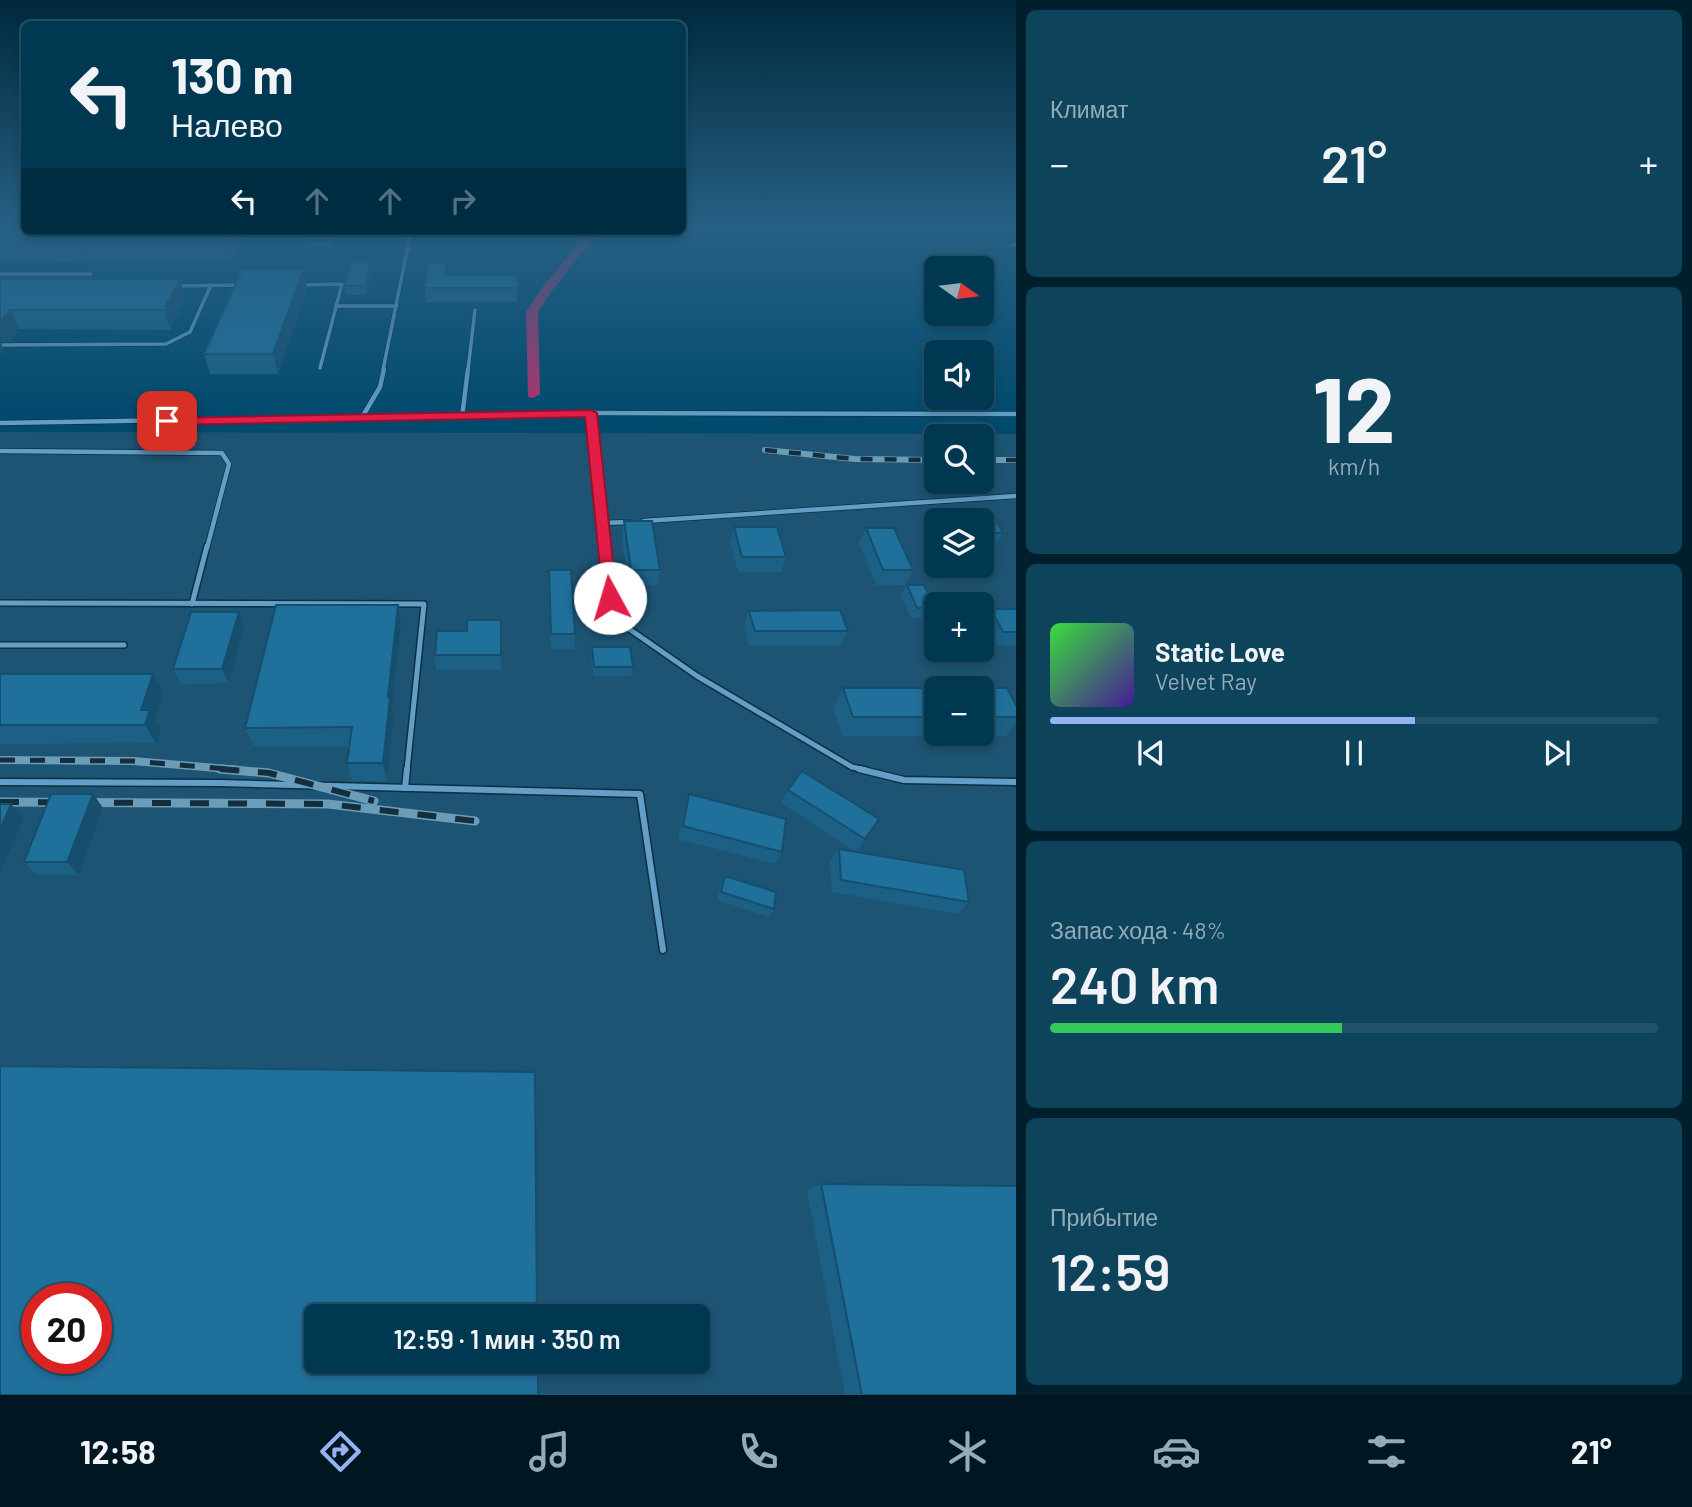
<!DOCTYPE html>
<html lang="ru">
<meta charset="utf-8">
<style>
:root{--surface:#003852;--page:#0e435c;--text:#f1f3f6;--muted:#95acb8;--line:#225269;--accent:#95b2f1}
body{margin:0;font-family:Barlow,sans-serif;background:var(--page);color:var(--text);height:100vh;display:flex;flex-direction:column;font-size:26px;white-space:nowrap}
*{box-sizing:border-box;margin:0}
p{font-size:23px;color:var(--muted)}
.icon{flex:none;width:38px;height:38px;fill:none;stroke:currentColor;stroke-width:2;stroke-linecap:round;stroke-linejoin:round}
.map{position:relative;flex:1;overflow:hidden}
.panel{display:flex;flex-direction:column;gap:10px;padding:10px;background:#001f2d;width:676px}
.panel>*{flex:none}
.guide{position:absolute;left:21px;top:21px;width:665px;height:214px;border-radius:10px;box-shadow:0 4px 10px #0003,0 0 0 2px var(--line);background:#003852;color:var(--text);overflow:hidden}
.needle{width:46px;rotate:104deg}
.fabs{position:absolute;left:924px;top:256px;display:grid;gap:14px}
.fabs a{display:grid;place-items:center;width:70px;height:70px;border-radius:10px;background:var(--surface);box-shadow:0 4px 10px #0003,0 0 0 2px var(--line);font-size:35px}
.speed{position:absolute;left:21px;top:1283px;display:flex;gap:14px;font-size:35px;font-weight:700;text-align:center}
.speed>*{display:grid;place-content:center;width:91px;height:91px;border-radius:50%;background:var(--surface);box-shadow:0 4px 10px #0003,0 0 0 2px var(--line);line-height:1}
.speed .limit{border:10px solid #d22;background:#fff;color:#111}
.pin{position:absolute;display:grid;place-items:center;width:60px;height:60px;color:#fff;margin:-30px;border-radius:14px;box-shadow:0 4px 10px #0006}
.me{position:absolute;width:77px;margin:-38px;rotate:354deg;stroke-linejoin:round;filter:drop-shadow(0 0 5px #0008)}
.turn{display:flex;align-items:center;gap:24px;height:147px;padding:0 35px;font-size:32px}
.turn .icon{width:91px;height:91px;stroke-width:2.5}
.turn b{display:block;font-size:49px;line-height:60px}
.lanes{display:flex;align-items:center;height:66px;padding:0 35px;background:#0003;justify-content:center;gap:35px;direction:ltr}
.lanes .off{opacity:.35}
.big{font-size:52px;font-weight:600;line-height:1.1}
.panel .widget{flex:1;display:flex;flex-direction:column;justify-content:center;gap:10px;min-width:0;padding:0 24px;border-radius:10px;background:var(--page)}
.panel .dial{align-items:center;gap:0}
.dial b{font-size:91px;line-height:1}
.song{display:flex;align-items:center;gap:21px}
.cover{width:84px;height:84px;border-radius:10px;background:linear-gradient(135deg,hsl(120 70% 55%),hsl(260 70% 35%))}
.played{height:7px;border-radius:4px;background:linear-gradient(90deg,var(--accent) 60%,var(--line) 60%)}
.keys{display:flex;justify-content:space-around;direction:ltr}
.heat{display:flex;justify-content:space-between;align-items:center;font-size:38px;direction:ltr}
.charge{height:10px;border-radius:5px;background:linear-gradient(90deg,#34c759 48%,var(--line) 0)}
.trip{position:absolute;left:304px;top:1304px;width:406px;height:70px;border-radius:10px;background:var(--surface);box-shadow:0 4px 10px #0003,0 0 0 2px var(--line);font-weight:600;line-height:70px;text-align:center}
.tabs{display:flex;height:112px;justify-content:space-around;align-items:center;background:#001621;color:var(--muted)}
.tabs .icon{width:49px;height:49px}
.tabs .selected{color:var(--accent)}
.tabs b{font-size:32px;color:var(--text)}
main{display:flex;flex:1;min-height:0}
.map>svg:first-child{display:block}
.built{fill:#1d5473;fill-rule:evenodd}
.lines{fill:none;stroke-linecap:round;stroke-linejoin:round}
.canal{fill:#b1336a;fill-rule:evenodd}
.service-far3-casing{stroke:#0e2f42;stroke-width:5}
.service-far2-casing{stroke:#0e2f42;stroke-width:6}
.service-far1-casing{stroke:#0e2f42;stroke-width:8}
.service-casing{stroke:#0e2f42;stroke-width:9}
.service-far3{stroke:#629fc6;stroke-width:3.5}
.service-far2{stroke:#629fc6;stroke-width:4.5}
.service-far1{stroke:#629fc6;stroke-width:5}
.service{stroke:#629fc6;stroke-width:6}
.rail-far2-casing{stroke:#6b9cb8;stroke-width:6}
.rail-far1-casing{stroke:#6b9cb8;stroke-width:8}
.rail-casing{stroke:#6b9cb8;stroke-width:9}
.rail-far2{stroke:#152e3e;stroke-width:4.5;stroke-dasharray:12;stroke-linecap:butt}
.rail-far1{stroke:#152e3e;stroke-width:5;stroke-dasharray:15;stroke-linecap:butt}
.rail{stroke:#152e3e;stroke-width:6;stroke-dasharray:19;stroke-linecap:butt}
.wall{fill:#1c6086}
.shaded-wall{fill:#164e6d}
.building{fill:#20709c;stroke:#164e6d;stroke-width:2;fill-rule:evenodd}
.route{fill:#e11d48;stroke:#92132f;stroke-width:2}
</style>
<main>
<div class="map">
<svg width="1017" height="1395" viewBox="0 0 1017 1395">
<rect width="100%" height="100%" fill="#004a6d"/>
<path class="built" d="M0,432L1016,434V1395H0ZM936,436H982V481H936ZM936,520H982V565H936ZM936,604H982V649H936ZM936,688H982V733H936ZM37,1298H96V1358H37ZM317,1316H698V1362H317Z"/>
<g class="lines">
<polygon class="canal" points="589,231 600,231 550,293 538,312 540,394 533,398 528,397 526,312 541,289"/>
<g class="service-far3-casing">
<g id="service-far3">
<polyline points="1012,245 1017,245"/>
<polyline points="0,274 91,274"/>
<polyline points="301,285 342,284 320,368"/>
<polyline points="178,286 242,285"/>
<polyline points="336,306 397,306"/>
<polyline points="0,345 166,344 190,332 211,285"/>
<polyline points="383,370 411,231"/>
<polyline points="468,370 475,310"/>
</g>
</g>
<g class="service-far2-casing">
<g id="service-far2">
<polyline points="591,413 605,548"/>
<polyline points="462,417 468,369"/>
<polyline points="361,419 380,387 384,369"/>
<polyline points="0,423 591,413 1017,414"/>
<polyline points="0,451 222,453 229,464 207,548"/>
<polyline points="644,521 1017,496"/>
<polyline points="602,523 630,522"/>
</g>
</g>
<g class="service-far1-casing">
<g id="service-far1">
<polyline points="605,546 610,598 622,624 697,676 852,767 866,770"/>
<polyline points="0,603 424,604 407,770"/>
<polyline points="192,604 207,546"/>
<polyline points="0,645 124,645"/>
</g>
</g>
<g class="service-casing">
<g id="service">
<polyline points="859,769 904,780 1017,782"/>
<polyline points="0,782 220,783 640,794 663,950"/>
<polyline points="405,788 407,769"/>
</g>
</g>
<use href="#service-far3" class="service-far3"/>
<use href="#service-far2" class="service-far2"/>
<use href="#service-far1" class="service-far1"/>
<use href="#service" class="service"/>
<g class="rail-far2-casing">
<g id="rail-far2">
<polyline points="765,450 855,459 936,460"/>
<polyline points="982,460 1017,460"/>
</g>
</g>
<g class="rail-far1-casing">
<polyline id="rail-far1" points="0,760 133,761 240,770"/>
</g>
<g class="rail-casing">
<g id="rail">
<polyline points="220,769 269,773 374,801"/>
<polyline points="0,802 328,804 475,821"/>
</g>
</g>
<use href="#rail-far2" class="rail-far2"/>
<use href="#rail-far1" class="rail-far1"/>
<use href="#rail" class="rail"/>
</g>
<g class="wall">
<polygon points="0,227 246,231 232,260 91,260 89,262 50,263 48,259 0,259"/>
<polygon points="337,232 332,248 312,248 309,234"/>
<polygon points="371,271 366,295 346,295 345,286"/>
<polygon points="447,275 517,275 517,302 426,302 425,288"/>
<polygon points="0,279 186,298 170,330 19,329 11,341 0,342 4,349 0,355"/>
<polygon points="307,289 278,374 210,374 204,354"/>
<polygon points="958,514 992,514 1003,533 997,543 982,543 982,520 955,520"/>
<polygon points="624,521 660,570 657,585 628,585 622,536"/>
<polygon points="734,527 786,557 781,572 738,572 730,542"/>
<polygon points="866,528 913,570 905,585 876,585 859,543"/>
<polygon points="549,570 575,634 574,649 551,649 548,585"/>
<polygon points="907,585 935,608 929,618 911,618 901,595"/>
<polygon points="991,609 1017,609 1017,646 992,646 982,625 982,623"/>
<polygon points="749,611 848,631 840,646 749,646 744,626"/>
<polygon points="501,620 501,670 436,670 435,655 467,631"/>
<polygon points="401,625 392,707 394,715 387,781 352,781 347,763 349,746 254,746 245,728"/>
<polygon points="244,627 229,683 180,684 173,669"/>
<polygon points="592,647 633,667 631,676 593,676 591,657"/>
<polygon points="0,674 153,674 164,693 155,720 161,729 156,743 0,744"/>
<polygon points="843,688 936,688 936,733 982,733 982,688 1017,707 1017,723 1006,736 842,736 833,707"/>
<polygon points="788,790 865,839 856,852 969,902 957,914 832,892 830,861 839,849 856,852 781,803"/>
<polygon points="93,794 103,808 79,875 36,875 24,862"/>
<polygon points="689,794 782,852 775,864 678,839 685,807"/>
<polygon points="725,876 774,909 769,917 717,900 721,884"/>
<polygon points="821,1184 1017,1395 845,1395 807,1190"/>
</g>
<g class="shaded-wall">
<polygon points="233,231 246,231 232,260 228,242"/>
<polygon points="331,231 337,232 332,248 330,234"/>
<polygon points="84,242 91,260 89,262 82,244"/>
<polygon points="370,262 371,271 366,295 365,286"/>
<polygon points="303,270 307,289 278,374 273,354"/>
<polygon points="180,279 186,298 170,330 164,310"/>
<polygon points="10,310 19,329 11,341 0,342 4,349 0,355 0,322"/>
<polygon points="398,605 401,625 392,707 394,715 387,781 383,763 388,697"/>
<polygon points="239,612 244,627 229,683 222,669"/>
<polygon points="153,674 164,693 155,720 161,729 156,743 145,725 141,710"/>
<polygon points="93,794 103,808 79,875 67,862"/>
<polygon points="11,804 24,817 0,874 0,830"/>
</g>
<g class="building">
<polygon points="0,227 24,227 24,231 233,231 228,242 84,242 82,244 42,245 45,241 0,241"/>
<polygon points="310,231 331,231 330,234 309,234"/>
<polygon points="351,262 370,262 365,286 345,286"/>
<polygon points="428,263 446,263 445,275 517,275 518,288 425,288"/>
<polygon points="242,270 303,270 273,354 204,354"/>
<polygon points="0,279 180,279 164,310 10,310 0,322"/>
<polygon points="958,514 992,514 1003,533 982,533 982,520 961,520"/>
<polygon points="624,521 652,521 660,570 631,570"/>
<polygon points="734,527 777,527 786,557 742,557"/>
<polygon points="866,528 894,528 913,570 883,570"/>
<polygon points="549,570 571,570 575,634 551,634"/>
<polygon points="907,585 924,585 935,608 917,608"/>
<polygon points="276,605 398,605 388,697 390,697 383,763 347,763 352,727 245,728"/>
<polygon points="991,609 1017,609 1017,632 1003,632"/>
<polygon points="840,610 848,631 755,631 749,611"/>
<polygon points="191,612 239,612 222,669 173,669"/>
<polygon points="467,620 501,620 501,655 435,655 437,631 467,631"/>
<polygon points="592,647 630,647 633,667 594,667"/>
<polygon points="0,674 153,674 141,710 150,710 145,725 0,725"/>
<polygon points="843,688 936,688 936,717 853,717"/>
<polygon points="982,688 1007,688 1017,707 1017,717 982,717"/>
<polygon points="802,771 879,819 865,839 788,790"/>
<polygon points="51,794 93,794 67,862 24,862"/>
<polygon points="689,794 786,819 782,852 683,826"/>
<polygon points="0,804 11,804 0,830"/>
<polygon points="839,849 964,870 969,902 841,880"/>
<polygon points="725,876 776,892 774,909 721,892"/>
<path d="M0,1066L535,1072L537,1316H317V1362H538V1395H0ZM37,1298H96V1358H37Z"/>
<polygon points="821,1184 1017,1186 1017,1395 862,1395"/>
</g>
<linearGradient id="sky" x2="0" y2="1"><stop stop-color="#00293c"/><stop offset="0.54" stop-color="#266084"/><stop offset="1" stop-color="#266084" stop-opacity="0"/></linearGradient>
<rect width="1017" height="423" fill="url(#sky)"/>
<polygon class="route" points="591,410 597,413 617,598 610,603 603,598 585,417 167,425 161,421 167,418"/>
</svg>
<div class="fabs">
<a><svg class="needle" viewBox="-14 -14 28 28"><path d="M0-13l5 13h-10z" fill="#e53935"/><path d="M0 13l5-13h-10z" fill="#95acb8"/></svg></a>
<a><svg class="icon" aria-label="sound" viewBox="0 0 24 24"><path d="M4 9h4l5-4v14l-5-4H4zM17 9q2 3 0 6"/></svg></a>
<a><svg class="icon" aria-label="search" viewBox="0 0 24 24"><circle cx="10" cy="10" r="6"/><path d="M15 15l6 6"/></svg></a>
<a><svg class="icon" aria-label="layers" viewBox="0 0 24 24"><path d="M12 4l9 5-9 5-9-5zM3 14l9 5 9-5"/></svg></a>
<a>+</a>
<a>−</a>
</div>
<div class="speed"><div class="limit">20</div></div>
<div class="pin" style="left:167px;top:421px;background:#d93025"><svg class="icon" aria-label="arrive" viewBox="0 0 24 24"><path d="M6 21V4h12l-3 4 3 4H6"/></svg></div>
<svg class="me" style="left:610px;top:598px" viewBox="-20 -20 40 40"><circle r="19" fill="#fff"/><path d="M0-13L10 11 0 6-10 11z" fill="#e11d48"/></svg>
<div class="trip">12:59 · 1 мин · 350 m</div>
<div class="guide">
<div class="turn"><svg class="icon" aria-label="left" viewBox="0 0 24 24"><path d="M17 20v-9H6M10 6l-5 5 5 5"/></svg><div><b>130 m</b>Налево</div></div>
<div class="lanes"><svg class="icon" aria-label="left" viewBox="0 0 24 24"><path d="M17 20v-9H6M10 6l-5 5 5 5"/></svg><svg class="icon off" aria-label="ahead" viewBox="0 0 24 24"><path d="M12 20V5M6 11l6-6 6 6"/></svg><svg class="icon off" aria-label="ahead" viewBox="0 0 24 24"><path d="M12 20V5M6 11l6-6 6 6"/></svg><svg class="icon off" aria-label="right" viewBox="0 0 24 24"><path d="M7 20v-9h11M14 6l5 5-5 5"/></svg></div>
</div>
</div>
<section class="panel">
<div class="widget"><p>Климат</p>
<div class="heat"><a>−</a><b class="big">21°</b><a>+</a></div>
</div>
<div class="widget dial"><b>12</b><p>km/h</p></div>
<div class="widget">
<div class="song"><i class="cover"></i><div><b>Static Love</b><p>Velvet Ray</p></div></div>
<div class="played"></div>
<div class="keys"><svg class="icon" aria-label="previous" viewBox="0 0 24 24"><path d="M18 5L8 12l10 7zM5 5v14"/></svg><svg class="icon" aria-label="pause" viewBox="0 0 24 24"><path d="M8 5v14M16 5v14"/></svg><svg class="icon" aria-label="next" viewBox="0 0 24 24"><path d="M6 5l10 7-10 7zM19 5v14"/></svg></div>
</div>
<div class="widget"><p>Запас хода · 48%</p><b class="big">240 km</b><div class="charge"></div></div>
<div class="widget"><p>Прибытие</p><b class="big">12:59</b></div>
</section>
</main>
<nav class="tabs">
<b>12:58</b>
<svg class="icon selected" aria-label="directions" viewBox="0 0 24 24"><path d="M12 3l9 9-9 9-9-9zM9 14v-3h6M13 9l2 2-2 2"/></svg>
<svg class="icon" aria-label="music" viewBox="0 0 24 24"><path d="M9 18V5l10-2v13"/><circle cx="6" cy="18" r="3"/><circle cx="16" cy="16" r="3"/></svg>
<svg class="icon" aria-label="phone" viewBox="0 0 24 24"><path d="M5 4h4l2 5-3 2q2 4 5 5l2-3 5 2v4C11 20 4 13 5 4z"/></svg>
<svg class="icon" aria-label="climate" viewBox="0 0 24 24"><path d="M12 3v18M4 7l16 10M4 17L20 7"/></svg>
<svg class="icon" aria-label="car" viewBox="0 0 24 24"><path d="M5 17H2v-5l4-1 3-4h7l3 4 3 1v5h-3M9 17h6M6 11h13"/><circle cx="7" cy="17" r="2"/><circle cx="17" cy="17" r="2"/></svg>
<svg class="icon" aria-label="filters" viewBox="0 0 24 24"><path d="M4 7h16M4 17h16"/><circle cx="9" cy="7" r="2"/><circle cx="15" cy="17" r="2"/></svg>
<b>21°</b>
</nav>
